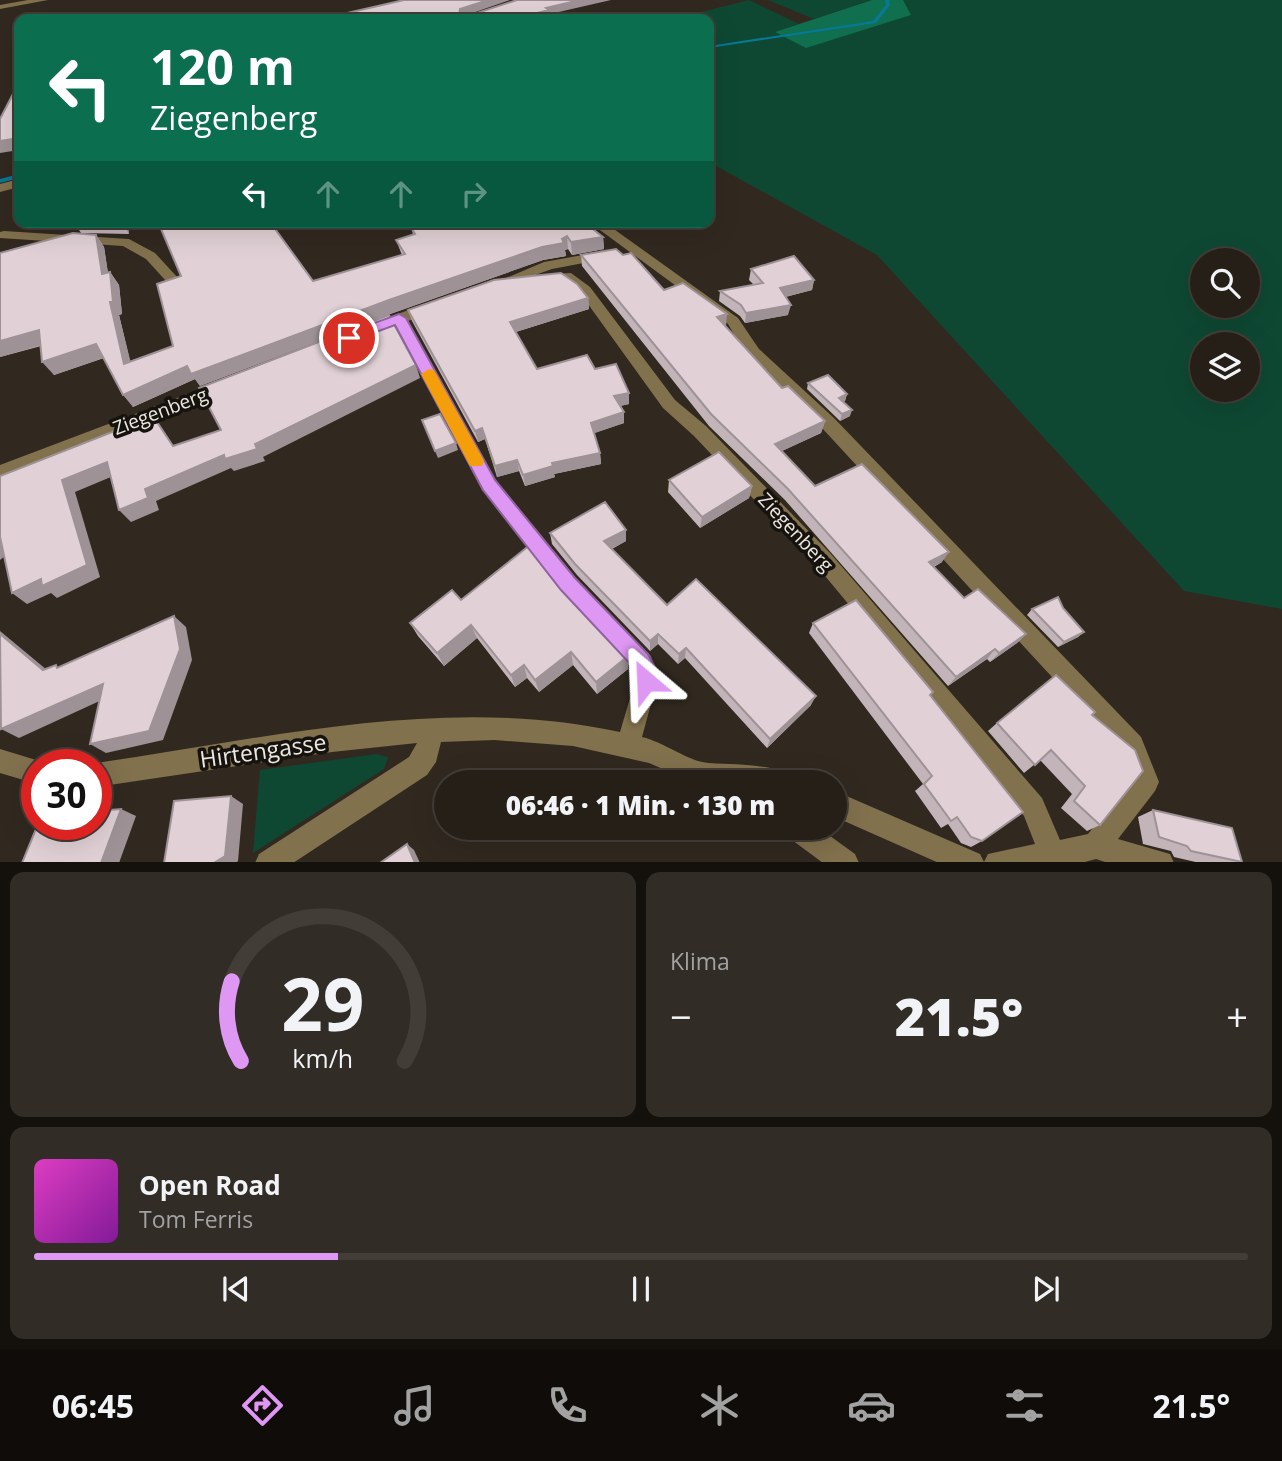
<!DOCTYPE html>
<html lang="de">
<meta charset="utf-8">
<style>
:root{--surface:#251f18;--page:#312c25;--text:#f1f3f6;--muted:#a3a2a2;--line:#423d37;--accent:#de98f3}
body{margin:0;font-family:"Open Sans",sans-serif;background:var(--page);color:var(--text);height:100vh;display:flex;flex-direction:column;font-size:26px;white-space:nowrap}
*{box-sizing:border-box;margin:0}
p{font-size:23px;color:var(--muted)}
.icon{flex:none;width:38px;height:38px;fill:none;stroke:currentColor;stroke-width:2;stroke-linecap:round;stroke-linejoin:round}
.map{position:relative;height:862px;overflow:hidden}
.panel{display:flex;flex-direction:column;gap:10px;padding:10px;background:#14110d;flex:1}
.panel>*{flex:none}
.banner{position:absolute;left:14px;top:14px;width:700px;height:214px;border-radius:14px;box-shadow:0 7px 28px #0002,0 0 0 2px var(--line);background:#0b6e4f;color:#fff;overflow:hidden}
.fabs{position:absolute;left:1190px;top:248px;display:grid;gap:14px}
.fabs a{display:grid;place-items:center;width:70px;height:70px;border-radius:50%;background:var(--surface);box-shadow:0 7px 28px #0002,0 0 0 2px var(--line);font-size:35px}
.speed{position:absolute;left:21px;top:749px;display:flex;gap:14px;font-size:35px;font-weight:700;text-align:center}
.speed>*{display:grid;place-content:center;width:91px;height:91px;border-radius:50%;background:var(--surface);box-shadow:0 7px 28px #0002,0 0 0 2px var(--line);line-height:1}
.speed .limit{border:10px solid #d22;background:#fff;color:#111}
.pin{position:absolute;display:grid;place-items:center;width:60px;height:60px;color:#fff;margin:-30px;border:4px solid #fff;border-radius:50%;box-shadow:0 2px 7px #0007}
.me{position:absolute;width:77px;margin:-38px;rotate:334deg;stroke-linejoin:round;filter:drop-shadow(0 0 5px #0008)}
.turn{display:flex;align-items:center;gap:24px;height:147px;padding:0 21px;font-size:32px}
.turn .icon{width:91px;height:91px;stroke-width:2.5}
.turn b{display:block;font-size:49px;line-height:60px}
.lanes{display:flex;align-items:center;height:66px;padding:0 21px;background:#0003;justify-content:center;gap:35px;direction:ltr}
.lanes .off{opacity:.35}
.big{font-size:52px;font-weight:800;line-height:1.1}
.panel .widget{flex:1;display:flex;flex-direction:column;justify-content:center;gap:10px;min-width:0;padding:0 24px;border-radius:14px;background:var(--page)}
.panel .dial{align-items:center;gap:0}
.dial svg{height:182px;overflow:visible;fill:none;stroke:var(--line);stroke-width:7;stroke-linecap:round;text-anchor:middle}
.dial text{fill:var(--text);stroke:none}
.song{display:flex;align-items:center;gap:21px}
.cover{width:84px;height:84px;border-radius:10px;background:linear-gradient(135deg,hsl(310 70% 55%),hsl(290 70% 35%))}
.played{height:7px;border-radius:4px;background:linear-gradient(90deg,var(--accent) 25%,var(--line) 25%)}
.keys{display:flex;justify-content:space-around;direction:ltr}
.heat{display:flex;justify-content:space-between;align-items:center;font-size:38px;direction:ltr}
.panel .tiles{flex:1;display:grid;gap:10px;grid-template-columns:1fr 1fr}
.widget:last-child{grid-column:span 2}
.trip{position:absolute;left:434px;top:770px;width:413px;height:70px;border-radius:35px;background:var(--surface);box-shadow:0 7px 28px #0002,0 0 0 2px var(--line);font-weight:800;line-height:70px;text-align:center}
.menu{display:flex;height:112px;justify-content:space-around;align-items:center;background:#0f0c0a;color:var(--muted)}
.menu .icon{width:49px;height:49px}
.menu .on{color:var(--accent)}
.menu b{font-size:32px;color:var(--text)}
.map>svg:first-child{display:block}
.green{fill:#0e4833;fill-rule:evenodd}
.forest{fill:#0f6f4f}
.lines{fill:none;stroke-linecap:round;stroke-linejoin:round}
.stream{fill:#077896;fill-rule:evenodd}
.minor{fill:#82714d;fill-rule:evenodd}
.wall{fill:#c2b4b8}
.shaded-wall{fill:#9e9296}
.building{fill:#e1d1d6;stroke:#9e9296;stroke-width:2}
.route{fill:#de98f3;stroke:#90639e;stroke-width:2}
.slow{fill:#f59e0b}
.labels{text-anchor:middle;stroke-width:7;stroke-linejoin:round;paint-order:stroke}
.street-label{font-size:19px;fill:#ece7e1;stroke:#16120e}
.near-street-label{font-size:23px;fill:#ece7e1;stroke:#16120e}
</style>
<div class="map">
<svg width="1282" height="863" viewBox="0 0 1282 863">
<rect width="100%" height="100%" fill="#312920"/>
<g class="green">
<path d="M749,0L799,24L776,32L910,15L903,0H1282V609L1184,591L877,255L709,162V19H673ZM1202,261H1248V306H1202ZM1202,345H1248V390H1202Z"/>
<polygon points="768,0 872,0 814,19"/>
<polygon points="377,754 388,757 384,769 253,853 260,770"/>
</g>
<polygon class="forest" points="872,0 903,0 911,15 806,48 775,32"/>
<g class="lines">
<g class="stream">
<polygon points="885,0 889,0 890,5 876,23 709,48 709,46 873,21 886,5"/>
<polygon points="19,174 19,178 0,183 0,179"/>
</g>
<g class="minor">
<polygon points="28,0 48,0 0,9 0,5"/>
<polygon points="19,179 19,187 0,192 0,184"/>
<polygon points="589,222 604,222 738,318 759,349 834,418 1141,737 1159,782 1155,791 1118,839 1170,854 1174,863 1108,863 1096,859 1081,863 939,863 835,817 835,791 980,854 984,862 988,854 1035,844 1024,816 816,565 694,436 663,408 580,293 563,281 552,280 552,274 571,273 590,287 675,400 706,426 830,553 1042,798 1060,840 1088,834 1132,779 1123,754 822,428 747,357 728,324"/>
<polygon points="4,231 129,239 155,253 178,278 176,281 166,281 146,259 123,246 0,238 0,232"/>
<polygon points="605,251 612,255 610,258 552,269 494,290 487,286 544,262"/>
<path d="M431,302L438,307L436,310L408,321L496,480L575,577L651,656L658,678L642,737C664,742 689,762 709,763C735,765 761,763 786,773L789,782H693L649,763L573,746L494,740L441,742L436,762L427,775L293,863H255L259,854L409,757L417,743L332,752L96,787V765H91L96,763C269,738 446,694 620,732L636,678L633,670L561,591L482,490L396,326L372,334L364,329L367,325Z"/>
<polygon points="222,381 230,387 228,391 0,480 0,465"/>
<polygon points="0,749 46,763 37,765 37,784 0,773"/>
<polygon points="784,828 819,828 855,854 859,863 823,863 788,837"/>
</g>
</g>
<g class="wall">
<polygon points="74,222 127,222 129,234 81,233"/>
<polygon points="158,222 279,222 272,225 313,281 402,255 396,240 413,235 412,229 603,237 604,249 572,255 568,249 565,250 566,256 543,260 393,313 200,386 195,379 133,407 104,358 54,375 41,346 0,357 0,253 96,235 104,247 108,273 110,272 119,285 122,314 119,315 130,361 173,346 181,276"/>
<polygon points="581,255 623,255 664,290 726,326 725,326 782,388 825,421 821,433 782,451 815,486 942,562 934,567 964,598 1026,634 1017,643 990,662 987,659 948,686 785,500 709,426 582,266"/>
<polygon points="751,269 814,280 812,290 785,297 788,315 745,323 740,316 719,301 720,291 754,285 749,280"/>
<polygon points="588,298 589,309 516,332 537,369 595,369 629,393 629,404 620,406 624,412 624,423 594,433 600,453 601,464 554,474 555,477 525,486 519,471 497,477 485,439 478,442 412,321 408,310"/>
<polygon points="808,383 847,394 845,401 843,402 850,416 840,421 807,389"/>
<polygon points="669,480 752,486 749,498 700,528 668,492"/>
<polygon points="626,530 626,541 612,549 667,605 811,705 767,748 685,658 678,664 658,644 650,651 577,575 552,544 550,533"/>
<polygon points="461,600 628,669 597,694 573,665 539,692 527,678 515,687 477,638 444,666 418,636 410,623"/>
<polygon points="1032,609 1084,632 1078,637 1058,647 1027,615"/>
<polygon points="813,623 931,696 982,841 971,847 961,843 948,824 941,828 915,791 923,784 809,633"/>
<polygon points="1092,715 1100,825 1087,831 1061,808 1072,794 1040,760 1024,773 988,731 997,723"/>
<polygon points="1153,810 1242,862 1200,863 1174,857 1171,851 1143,844 1138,817"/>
</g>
<g class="shaded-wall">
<polygon points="488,0 510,0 461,17 459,14 460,9"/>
<polygon points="580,0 611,0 550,14 550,18 542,19 529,19 529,15 546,8"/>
<polygon points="19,138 19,150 0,153 0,141"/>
<polygon points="122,222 127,222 129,234"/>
<polygon points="96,235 104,247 110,287 102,274"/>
<polygon points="567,236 568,249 565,250 566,256 543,260 393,313 200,386 195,379 133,407 123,395 187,366 389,300 562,239"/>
<polygon points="603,237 604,249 572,255 571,242"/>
<polygon points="110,272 119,285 122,314 119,315 134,376 124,364 110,302"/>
<polygon points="814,280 812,290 778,299 780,288"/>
<polygon points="588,298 589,309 512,333 510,322"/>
<polygon points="791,305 788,315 745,323 746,313"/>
<polygon points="727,314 726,326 716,329 717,317"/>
<polygon points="39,330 49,343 0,357 0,341"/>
<polygon points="96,344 106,357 54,375 42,362"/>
<polygon points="416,365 420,378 263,457 265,461 234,471 231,468 156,501 159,510 131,522 119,510 145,489 224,455 255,444"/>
<polygon points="629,393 629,404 615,407 614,396"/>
<polygon points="847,394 845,401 837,404 839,398"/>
<polygon points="852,410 850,416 840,421 842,414"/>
<polygon points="624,412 624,423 592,434 591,423"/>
<polygon points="825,421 821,433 773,455 775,444"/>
<polygon points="482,428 485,439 478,442 475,431"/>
<polygon points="456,443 458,450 438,458 435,451"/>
<polygon points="600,453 601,464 554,474 555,477 525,486 523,475 552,463"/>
<polygon points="517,460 519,471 497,477 495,466"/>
<polygon points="107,462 118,474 75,492 100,577 57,598 51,593 27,604 12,593 62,480"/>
<polygon points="752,486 749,498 700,528 702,517"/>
<polygon points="626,530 626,541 605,552 604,541"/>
<polygon points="0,537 15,548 0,560"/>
<polygon points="949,552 942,562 923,572 929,562"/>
<polygon points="174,616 186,627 192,660 163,740 106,753 90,744"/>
<polygon points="471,625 477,638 444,666 437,653"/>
<polygon points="0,631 59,680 43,670 0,634"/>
<polygon points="1084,632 1078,637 1058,647 1064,642"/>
<polygon points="658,634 658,644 650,651 650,641"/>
<polygon points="1026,634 1017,643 990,662 999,653"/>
<polygon points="686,648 685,658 678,664 679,654"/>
<polygon points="995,649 987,659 948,686 956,677"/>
<polygon points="571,652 573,665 539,692 535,680"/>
<polygon points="628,656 628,669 597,694 596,682"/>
<polygon points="524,665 527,678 515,687 511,675"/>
<polygon points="103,684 117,693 19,738 1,729"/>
<polygon points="816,696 811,705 767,748 770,739"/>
<polygon points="231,796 243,804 238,861 236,863 214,863"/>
<polygon points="121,809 136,816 119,863 101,863"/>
<polygon points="407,844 414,850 420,863 415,863"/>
</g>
<g class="building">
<polygon points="404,0 488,0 460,9 459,14 474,14 517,0 580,0 546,8 549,10 529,15 536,19 297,19 320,14 343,14"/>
<polygon points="15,90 19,90 19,138 0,141 0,119"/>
<polygon points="76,222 122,222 122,223"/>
<polygon points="158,222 270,222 313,281 405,254 396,240 415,234 412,229 433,222 584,222 603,237 571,242 567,236 562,239 564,243 542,247 389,300 191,374 187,366 123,395 96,344 42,362 39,330 0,341 0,253 73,233 96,235 102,274 110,272 113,302 110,302 124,364 173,346 157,284 181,276"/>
<polygon points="616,249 623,255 631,253 664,290 683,283 727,314 717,317 782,388 788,386 825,421 775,444 815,486 862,464 949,552 929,562 964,598 978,589 1026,634 999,653 995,649 956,677 788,489 711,414 581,255"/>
<polygon points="794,256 814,280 780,288 791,305 746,313 741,305 720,291 763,283 751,269"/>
<polygon points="561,273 577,284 588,298 510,322 537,369 587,355 595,369 616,364 629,393 614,396 624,412 591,423 600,453 552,463 553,466 523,475 517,460 495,466 482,428 475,431 408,310 494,280"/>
<polygon points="389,315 416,365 255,444 257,449 225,459 224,455 145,489 148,498 119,510 107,462 62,480 87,565 42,586 41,579 12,593 0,537 0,476 153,416 173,446 221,430 199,388"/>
<polygon points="828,375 847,394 839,398 852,410 842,414 808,383"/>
<polygon points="440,414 456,443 435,451 422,420"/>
<polygon points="719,452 752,486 702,517 669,480"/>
<polygon points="605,502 626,530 604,541 667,605 696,579 816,696 770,739 686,648 679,654 658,634 650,641 575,564 550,533"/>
<polygon points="530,545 556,579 628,656 596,682 571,652 535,680 524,665 511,675 471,625 437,653 410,623 452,590 461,600"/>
<polygon points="1058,597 1063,608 1084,632 1064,642 1032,609"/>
<polygon points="856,600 933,692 930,695 1023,812 982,841 971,837 957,817 951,821 924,784 932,776 813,623"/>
<polygon points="174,616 180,649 149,731 90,744 103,684 1,729 0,634 43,670 56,665 57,668"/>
<polygon points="1056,675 1095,712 1092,715 1135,750 1143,771 1100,825 1074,801 1085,786 1051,750 1035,765 997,723"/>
<polygon points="231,796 225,856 214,863 164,863 174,801"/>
<polygon points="121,809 101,863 22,863 38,824 96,824 96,811"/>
<polygon points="1153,810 1232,828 1242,862 1191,851 1187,846 1159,837"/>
<polygon points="407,844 415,863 380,863"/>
</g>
<polygon class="route" points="399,314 406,318 495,480 575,578 648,654 657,671 653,688 646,691 639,688 634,668 561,590 483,490 395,325 349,342 342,338 344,334"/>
<polygon class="slow" points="429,369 434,370 482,457 484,461 482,466 470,466 421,374"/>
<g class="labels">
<g class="street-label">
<text transform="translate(160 411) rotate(-21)" y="7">Ziegenberg</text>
<text transform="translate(796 532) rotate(47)" y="7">Ziegenberg</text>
</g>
<g class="near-street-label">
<text transform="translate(263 751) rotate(-8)" y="8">Hirtengasse</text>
</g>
</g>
</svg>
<div class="fabs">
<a><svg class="icon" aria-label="search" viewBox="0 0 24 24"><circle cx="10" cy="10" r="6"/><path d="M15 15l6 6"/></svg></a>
<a><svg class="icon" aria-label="layers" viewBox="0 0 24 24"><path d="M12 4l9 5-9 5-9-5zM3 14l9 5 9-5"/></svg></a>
</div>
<div class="speed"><div class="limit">30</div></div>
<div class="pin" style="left:349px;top:338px;background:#d93025"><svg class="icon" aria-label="arrive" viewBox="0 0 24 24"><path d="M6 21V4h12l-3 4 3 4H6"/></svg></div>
<svg class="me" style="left:646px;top:681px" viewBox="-20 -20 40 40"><path d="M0-17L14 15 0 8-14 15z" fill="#de98f3" stroke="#fff" stroke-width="4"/></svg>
<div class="trip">06:46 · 1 Min. · 130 m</div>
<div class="banner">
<div class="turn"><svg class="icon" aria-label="left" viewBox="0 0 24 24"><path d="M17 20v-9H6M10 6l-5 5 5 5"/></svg><div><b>120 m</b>Ziegenberg</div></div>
<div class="lanes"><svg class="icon" aria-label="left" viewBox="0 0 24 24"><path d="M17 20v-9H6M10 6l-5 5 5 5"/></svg><svg class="icon off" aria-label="ahead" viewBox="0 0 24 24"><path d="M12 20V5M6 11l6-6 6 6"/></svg><svg class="icon off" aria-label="ahead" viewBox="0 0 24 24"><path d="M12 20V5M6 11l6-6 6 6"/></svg><svg class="icon off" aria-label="right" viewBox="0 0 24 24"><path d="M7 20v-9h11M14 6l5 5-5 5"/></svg></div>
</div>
</div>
<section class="panel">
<div class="tiles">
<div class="widget dial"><svg viewBox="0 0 100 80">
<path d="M14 69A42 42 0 1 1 86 69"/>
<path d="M14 69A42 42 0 0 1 10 34" stroke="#de98f3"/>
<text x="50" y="56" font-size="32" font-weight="700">29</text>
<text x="50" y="72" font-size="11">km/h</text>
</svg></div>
<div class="widget"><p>Klima</p>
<div class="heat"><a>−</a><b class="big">21.5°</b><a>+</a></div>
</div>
<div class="widget">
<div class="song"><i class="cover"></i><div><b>Open Road</b><p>Tom Ferris</p></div></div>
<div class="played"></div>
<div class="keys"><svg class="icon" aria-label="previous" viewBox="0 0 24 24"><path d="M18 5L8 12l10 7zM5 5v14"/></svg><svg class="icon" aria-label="pause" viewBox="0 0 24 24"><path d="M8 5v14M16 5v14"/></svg><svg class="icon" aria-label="next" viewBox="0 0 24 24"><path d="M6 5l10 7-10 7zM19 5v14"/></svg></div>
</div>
</div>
</section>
<nav class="menu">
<b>06:45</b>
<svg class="icon on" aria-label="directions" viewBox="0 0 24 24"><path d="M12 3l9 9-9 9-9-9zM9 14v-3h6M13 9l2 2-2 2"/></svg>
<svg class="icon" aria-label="music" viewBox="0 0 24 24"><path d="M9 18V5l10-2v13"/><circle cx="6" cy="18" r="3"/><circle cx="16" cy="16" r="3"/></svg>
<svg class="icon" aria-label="phone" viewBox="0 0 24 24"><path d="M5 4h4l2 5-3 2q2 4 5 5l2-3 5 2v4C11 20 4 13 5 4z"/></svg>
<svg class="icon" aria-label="climate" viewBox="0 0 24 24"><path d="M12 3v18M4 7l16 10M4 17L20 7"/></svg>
<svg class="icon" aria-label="car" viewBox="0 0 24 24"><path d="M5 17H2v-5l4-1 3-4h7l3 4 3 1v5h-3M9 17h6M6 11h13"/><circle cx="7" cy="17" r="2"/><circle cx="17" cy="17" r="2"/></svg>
<svg class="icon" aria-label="filters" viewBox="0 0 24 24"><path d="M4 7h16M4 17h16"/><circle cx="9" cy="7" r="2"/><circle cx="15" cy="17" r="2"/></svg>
<b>21.5°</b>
</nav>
